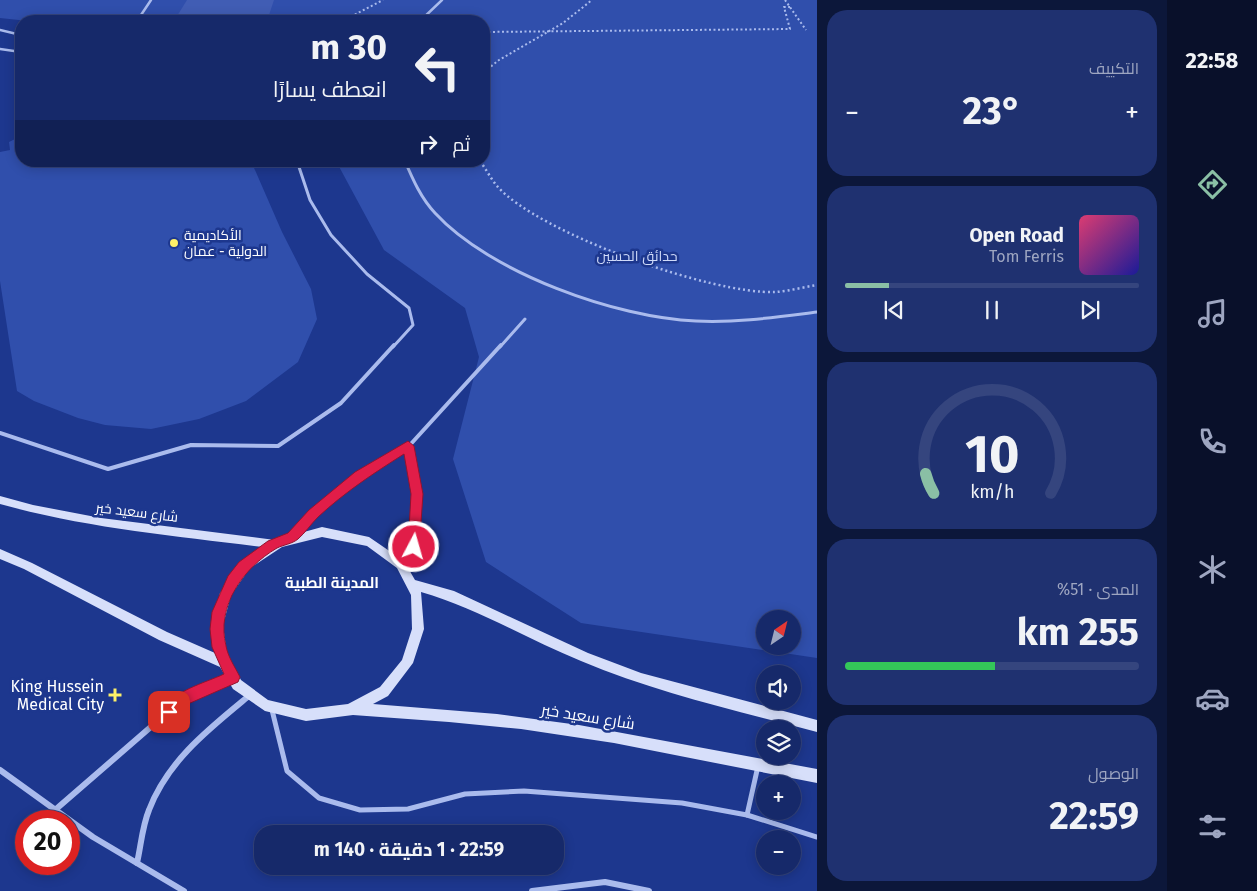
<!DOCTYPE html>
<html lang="ar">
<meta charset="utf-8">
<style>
:root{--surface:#16296a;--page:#1f3170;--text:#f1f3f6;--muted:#9ea6c1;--line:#35457e;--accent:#8abfa5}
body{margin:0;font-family:"Fira Sans",Cairo,sans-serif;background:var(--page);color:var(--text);direction:rtl;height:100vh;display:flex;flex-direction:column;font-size:19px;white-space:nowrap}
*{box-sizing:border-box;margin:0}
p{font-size:16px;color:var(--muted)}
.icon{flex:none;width:28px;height:28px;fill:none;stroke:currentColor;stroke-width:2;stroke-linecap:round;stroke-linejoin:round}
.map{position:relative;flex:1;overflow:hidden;direction:ltr}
.side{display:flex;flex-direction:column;gap:10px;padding:10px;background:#0c173a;width:350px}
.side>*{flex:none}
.top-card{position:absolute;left:15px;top:15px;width:475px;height:152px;border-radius:20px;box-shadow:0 2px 12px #0003,0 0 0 1px var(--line);direction:rtl;background:#16296a;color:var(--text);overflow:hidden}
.needle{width:32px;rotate:35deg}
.buttons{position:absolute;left:756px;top:610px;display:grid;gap:10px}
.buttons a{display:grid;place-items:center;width:45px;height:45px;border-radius:50%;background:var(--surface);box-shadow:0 2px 12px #0003,0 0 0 1px var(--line);font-size:25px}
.speed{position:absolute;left:15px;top:810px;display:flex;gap:10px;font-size:25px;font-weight:700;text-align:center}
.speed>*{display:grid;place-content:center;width:65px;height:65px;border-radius:50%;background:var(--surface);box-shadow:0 2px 12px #0003,0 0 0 1px var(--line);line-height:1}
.speed .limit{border:8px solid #d22;background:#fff;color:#111}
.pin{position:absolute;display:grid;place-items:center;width:42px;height:42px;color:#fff;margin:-21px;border-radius:10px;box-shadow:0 2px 8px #0006}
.me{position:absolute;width:55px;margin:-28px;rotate:6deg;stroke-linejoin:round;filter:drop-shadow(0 0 4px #0008)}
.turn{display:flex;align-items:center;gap:18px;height:105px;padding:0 20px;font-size:22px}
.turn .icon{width:65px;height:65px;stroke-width:2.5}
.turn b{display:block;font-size:35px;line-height:42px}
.then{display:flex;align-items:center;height:48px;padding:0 20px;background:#0003;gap:10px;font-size:19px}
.big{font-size:38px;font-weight:700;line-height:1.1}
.side .card{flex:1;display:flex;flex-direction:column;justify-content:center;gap:8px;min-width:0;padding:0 18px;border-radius:20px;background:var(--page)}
.side .dial{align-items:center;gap:0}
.dial svg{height:130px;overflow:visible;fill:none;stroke:var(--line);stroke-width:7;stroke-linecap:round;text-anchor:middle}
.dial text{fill:var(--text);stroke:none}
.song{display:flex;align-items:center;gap:15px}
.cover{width:60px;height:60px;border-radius:8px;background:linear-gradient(135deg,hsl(340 70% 55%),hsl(240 70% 35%))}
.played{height:5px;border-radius:2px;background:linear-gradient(90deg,var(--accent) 15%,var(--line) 15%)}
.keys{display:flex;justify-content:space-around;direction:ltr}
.heat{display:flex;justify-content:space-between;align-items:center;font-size:28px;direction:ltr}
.charge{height:8px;border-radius:4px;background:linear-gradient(90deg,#34c759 51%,var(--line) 0)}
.trip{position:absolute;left:254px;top:825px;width:310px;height:50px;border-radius:20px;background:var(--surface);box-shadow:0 2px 12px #0003,0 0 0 1px var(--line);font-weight:700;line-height:50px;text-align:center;direction:rtl}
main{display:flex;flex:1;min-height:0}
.tab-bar{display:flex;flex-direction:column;width:90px;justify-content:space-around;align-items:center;background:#09102a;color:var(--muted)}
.tab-bar .icon{width:35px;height:35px}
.tab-bar .active{color:var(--accent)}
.tab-bar b{font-size:22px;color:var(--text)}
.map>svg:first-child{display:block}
.green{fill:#304fac;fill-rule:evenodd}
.building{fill:#415db4}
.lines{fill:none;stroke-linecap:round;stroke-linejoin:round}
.path-far1{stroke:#aabbed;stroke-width:2;stroke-dasharray:2 2.5;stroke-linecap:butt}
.path{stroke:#aabbed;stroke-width:2.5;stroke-dasharray:2 3;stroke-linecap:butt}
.lane-far3{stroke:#aabbed;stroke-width:2.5}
.lane-far2{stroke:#aabbed;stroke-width:3}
.lane-far1{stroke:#aabbed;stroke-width:4}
.lane{stroke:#aabbed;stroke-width:5}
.street{stroke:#aabbed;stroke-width:6}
.secondary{fill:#d7dffa;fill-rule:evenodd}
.route{fill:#e11d48;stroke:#92132f}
.poi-dot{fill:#fdf068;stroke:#1d378e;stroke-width:2}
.labels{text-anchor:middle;stroke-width:5;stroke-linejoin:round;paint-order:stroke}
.poi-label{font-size:14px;fill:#fff;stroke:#1d378e;text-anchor:start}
.park-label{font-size:14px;fill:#d0dbfa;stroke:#1d378e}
.street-label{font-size:14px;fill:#fff;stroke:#1d378e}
.neighbourhood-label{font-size:15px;font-weight:bold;fill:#fff;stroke:#1d378e}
.near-poi-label{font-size:16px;fill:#fff;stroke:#1d378e;text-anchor:end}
.near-street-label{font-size:16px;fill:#fff;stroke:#1d378e}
</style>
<main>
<nav class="tab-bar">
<b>22:58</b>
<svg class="icon active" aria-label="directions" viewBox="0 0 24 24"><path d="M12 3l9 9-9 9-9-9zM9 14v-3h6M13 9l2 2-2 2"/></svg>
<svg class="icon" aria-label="music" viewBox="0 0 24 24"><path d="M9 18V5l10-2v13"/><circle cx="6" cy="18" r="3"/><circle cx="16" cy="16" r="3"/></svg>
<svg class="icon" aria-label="phone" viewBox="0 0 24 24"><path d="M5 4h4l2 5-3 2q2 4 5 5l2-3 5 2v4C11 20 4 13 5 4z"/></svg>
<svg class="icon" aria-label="climate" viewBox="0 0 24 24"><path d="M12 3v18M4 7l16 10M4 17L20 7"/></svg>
<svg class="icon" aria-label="car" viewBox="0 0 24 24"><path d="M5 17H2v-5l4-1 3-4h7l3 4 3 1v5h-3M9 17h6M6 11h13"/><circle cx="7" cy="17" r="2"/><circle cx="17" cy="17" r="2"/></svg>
<svg class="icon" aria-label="filters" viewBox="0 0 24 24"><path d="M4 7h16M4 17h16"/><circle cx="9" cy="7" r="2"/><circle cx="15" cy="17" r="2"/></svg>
</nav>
<section class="side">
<div class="card"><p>التكييف</p>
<div class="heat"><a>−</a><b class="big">23°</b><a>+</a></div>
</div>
<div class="card">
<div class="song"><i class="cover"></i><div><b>Open Road</b><p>Tom Ferris</p></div></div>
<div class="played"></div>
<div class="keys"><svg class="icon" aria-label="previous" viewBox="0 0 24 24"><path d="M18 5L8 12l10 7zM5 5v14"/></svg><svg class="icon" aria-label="pause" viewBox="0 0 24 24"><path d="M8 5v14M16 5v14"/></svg><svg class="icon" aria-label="next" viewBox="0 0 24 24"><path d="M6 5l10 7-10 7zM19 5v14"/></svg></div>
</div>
<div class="card dial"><svg viewBox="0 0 100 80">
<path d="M14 69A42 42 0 1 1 86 69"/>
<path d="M14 69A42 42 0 0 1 9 57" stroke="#8abfa5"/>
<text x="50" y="56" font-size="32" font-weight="700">10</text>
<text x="50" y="72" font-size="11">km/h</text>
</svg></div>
<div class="card"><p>المدى · 51%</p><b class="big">255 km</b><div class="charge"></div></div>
<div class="card"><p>الوصول</p><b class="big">22:59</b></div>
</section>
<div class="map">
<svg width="817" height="891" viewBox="0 0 817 891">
<rect width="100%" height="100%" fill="#1d378e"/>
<g class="green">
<path d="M0,0H817V658L581,623L486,562L453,459L479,357L465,308L384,250L336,161H484V21H28L0,18ZM765,619H792V646H765Z"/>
<polygon points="21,136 21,161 251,161 282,232 311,289 317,319 298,362 246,401 199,419 151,429 105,425 78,418 34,401 17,391 0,281 0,152 10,150 9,142"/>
</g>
<polygon class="building" points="187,0 274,0 267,21 174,21"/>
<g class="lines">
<g class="path-far1">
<polyline points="785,0 806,30"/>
<polyline points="349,21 352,16 383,0"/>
<polyline points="484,32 790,29 784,7 790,7"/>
<polyline points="484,72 499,60 563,23 592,0"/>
</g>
<path class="path" d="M480,161C486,169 491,179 497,186C538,233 713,295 776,292C789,291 804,287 817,285"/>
<g class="lane-far3">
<polyline points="137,21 151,0"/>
<polyline points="420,21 442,0"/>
<polyline points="0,30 21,35"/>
<polyline points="0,49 21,52"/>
</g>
<g class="lane-far2">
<polyline points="297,161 310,200 331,235 367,274 409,308 413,325 393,347"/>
<path d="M405,161C413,180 421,198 435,213C490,273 617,318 696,321C737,323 777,317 817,312"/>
<polyline points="500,347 525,319"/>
</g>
<g class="lane-far1">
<polyline points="0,433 108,469 191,445 278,446 341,403 394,345"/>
<polyline points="293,536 336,494 359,476 409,446 501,345"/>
<path d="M408,574C417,531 418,490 409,446"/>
</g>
<g class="lane">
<polyline points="272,710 287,771 319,798 360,810 408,809 465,794 524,791 682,803 747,815 758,766"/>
<polyline points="747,815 817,837"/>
</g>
<g class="street">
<polyline points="0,770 93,837 184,891"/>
<polyline points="55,810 183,699 232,678"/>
<path d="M137,863C141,846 142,827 149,810C168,760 210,728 250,695"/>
<polyline points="532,891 605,882 649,891"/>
</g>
<path class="secondary" d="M0,496L33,505L101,518L275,540L322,527L369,537L404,561L415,580L454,591L588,653L641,673L817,720V732C738,711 657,693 581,661C527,639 477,608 421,592L424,629L413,663L388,696L373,704L497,714L579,725L817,769V783L614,743L521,729L449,722L353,715L306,721L265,711L233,689L220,667L159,640L24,569L0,559V549L32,563L167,632L215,653L212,625L220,593L243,561L263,547C175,536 86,528 0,504ZM322,537L367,546L397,568L411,595L412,629L402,660L380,687L348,704L306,709L268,700L241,680L227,655L223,625L231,595L250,568L282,547Z"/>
</g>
<path class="route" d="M408,441L414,446L423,494L419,551L414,552L408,547L411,494L404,454C374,473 345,492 318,517C311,524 305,533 298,539C292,544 283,545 277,548C243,568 216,606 226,646C228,657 235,667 240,677L238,682L188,704L169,719L164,717L162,712C171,691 205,683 224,674L212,647L210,629L212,612L228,576L239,562L268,541L288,533L309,510L355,472Z"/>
<g class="poi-dot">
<circle cx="174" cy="243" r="5"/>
<path d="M112.5 687.5h5v5h5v5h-5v5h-5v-5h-5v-5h5z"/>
</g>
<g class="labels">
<g class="poi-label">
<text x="184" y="240">الأكاديمية<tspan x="184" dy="16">الدولية - عمان</tspan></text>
</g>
<g class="park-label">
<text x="637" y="261">حدائق الحسين</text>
</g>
<g class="street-label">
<text transform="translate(137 512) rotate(7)" y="5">شارع سعيد خير</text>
</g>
<g class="neighbourhood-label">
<text x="332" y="588">المدينة الطبية</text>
</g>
<g class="near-poi-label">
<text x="104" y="692">King Hussein<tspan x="104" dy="18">Medical City</tspan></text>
</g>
<g class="near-street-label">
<text transform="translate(588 716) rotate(9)" y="6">شارع سعيد خير</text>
</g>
</g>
</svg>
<div class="buttons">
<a><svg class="needle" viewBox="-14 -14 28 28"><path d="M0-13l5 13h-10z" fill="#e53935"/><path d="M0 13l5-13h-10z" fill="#9ea6c1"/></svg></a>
<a><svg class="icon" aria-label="sound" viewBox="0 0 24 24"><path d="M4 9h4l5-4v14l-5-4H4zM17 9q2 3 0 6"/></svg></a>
<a><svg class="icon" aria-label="layers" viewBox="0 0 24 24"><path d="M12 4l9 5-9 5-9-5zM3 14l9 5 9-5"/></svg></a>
<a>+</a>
<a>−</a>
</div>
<div class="speed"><div class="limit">20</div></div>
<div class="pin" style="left:169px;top:712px;background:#d93025"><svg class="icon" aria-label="arrive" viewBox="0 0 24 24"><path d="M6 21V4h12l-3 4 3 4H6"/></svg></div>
<svg class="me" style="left:414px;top:547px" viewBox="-20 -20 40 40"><circle r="17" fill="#e11d48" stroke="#fff" stroke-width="3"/><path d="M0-11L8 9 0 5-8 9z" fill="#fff"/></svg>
<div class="trip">22:59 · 1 دقيقة · 140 m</div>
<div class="top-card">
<div class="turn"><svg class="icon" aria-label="left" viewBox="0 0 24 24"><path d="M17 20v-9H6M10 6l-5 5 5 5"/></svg><div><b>30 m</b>انعطف يسارًا</div></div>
<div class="then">ثم<svg class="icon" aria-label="right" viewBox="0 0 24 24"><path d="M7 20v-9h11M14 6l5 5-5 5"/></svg></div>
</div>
</div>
</main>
